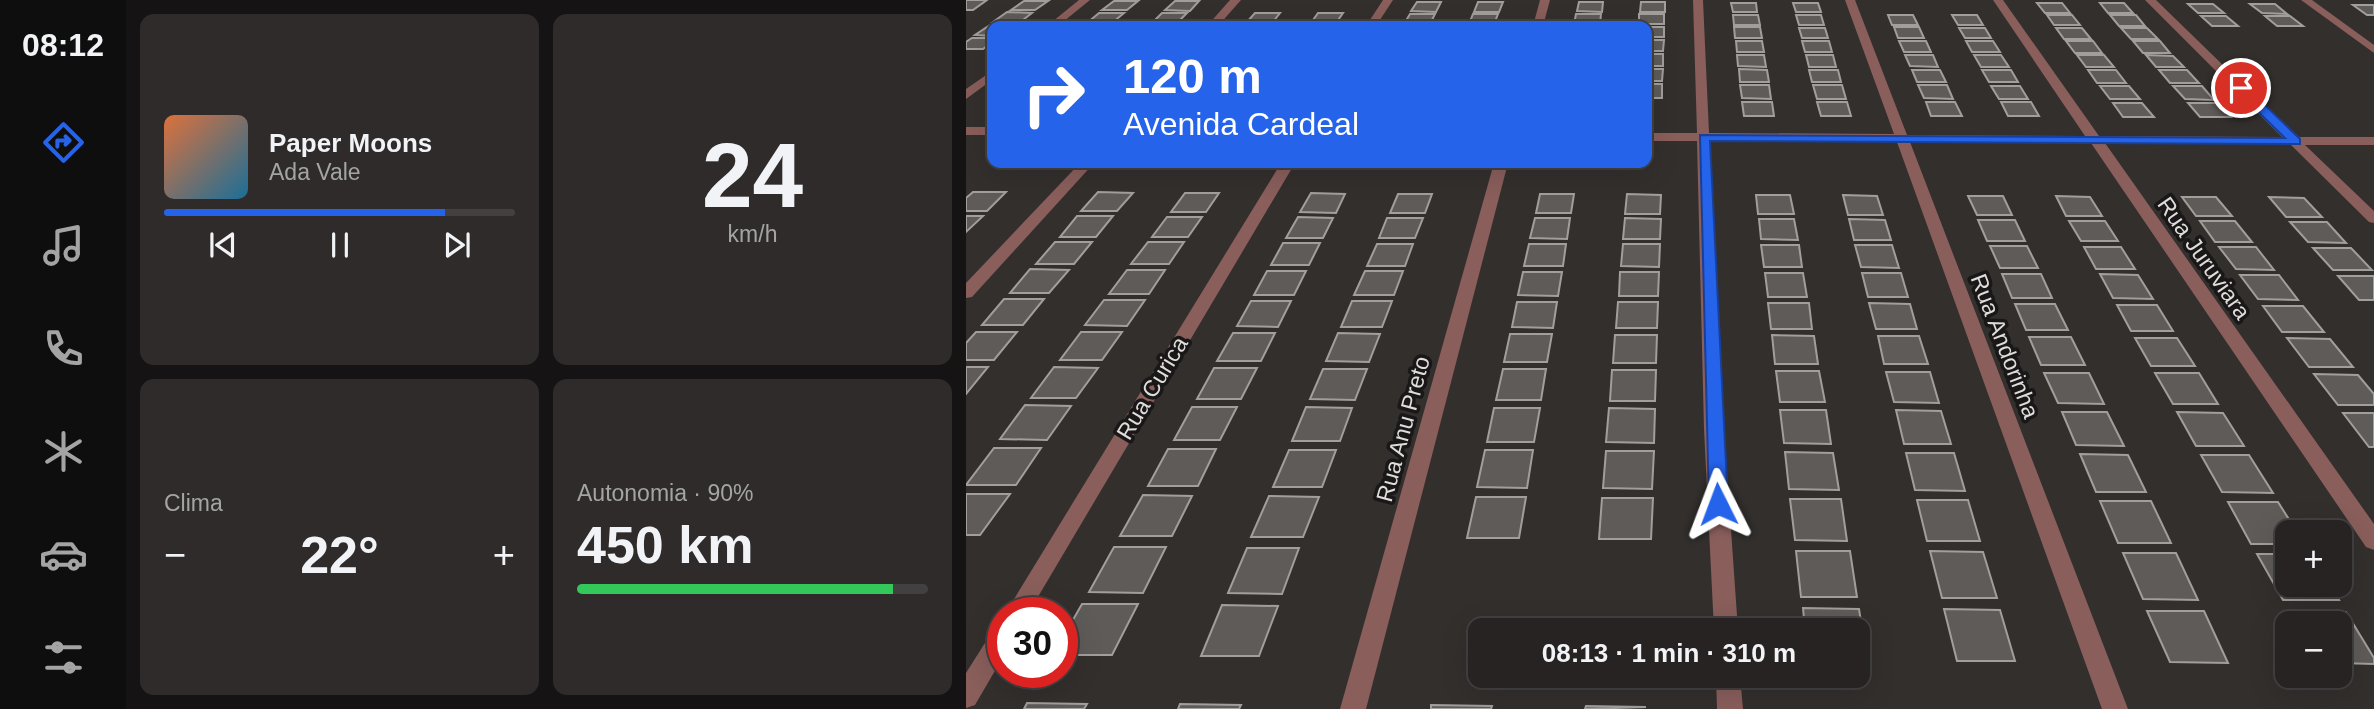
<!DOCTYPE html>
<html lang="pt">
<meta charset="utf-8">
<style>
:root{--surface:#262322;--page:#2e2b2a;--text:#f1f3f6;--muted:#a4a4a5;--line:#424040;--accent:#2563eb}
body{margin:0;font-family:Arial,sans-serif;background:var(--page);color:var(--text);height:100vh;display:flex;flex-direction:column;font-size:26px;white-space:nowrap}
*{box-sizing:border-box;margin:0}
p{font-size:23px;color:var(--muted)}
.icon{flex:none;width:38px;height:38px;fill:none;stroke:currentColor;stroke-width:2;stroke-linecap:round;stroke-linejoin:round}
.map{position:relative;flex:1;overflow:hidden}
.sheet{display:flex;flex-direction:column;gap:14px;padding:14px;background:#151313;width:840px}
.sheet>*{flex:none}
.top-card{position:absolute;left:21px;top:21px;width:665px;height:147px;border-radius:14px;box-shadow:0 7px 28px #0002,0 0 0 2px var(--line);background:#2563eb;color:#fff;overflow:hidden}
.tools{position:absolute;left:1309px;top:520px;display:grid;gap:14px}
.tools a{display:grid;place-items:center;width:77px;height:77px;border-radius:14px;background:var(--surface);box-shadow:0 7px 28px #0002,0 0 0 2px var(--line);font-size:35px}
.speed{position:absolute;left:21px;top:597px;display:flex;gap:14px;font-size:35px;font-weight:700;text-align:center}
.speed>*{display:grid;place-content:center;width:91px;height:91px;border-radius:50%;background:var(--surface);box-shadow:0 7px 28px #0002,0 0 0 2px var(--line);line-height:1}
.speed .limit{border:10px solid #d22;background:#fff;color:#111}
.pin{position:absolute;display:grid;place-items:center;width:60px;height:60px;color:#fff;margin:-30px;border:4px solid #fff;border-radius:50%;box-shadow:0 2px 7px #0007}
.me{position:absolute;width:77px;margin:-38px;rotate:357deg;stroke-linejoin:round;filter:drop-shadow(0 0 5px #0008)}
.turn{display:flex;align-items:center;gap:24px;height:147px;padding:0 21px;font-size:32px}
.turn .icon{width:91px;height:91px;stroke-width:2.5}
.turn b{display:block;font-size:49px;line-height:60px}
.big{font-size:52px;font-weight:700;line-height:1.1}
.sheet .tile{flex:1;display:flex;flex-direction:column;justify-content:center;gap:10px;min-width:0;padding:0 24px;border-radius:14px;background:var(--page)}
.sheet .dial{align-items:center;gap:0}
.dial b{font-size:91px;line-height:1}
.song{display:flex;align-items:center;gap:21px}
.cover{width:84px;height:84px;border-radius:10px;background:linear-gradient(135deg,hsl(20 70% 55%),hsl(200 70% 35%))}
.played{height:7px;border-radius:4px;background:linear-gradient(90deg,var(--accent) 80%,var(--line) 80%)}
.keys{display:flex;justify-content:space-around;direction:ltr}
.heat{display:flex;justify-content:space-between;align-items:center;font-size:38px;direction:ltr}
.charge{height:10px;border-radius:5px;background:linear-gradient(90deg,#34c759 90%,var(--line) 0)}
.sheet .tiles{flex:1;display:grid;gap:14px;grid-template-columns:repeat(2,1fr)}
.trip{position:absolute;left:502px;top:618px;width:402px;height:70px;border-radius:14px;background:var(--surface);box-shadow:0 7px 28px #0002,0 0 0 2px var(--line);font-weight:700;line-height:70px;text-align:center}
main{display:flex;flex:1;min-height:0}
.tabs{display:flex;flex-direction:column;width:126px;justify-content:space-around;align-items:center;background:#0f0e0e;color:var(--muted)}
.tabs .icon{width:49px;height:49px}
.tabs .selected{color:var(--accent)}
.tabs b{font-size:32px;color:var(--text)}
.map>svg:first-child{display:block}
.building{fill:#5e5b58;stroke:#a19e9b;stroke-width:2}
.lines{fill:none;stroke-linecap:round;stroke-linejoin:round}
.minor{fill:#895e5b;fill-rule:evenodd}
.route{fill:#2563eb;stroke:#184099;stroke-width:2}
.labels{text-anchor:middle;stroke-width:7;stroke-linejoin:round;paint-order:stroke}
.street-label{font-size:23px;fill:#dfdcdb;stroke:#191717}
</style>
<main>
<nav class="tabs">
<b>08:12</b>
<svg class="icon selected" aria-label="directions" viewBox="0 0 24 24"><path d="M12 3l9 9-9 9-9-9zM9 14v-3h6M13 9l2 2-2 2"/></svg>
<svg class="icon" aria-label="music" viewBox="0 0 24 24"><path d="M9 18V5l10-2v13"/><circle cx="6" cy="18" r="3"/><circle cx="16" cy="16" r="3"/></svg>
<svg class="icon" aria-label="phone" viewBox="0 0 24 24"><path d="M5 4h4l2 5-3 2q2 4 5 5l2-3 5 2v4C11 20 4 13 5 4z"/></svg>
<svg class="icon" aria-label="climate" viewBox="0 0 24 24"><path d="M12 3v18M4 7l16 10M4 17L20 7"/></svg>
<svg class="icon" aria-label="car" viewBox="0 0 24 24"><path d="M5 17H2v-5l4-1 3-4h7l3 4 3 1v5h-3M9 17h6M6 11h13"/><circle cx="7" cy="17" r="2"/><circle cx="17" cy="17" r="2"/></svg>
<svg class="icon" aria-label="filters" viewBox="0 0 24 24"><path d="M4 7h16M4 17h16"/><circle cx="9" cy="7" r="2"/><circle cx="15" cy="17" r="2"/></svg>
</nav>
<section class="sheet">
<div class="tiles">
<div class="tile">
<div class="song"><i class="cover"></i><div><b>Paper Moons</b><p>Ada Vale</p></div></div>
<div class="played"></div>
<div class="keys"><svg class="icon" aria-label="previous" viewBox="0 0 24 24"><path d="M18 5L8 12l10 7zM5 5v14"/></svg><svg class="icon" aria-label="pause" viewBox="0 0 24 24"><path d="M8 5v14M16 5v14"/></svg><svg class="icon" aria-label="next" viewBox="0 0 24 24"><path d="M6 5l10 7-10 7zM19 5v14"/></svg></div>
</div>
<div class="tile dial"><b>24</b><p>km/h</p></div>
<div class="tile"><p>Clima</p>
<div class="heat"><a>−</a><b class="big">22°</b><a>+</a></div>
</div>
<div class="tile"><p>Autonomia · 90%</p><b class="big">450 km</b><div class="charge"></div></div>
</div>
</section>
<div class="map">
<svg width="1408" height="709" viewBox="0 0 1408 709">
<rect width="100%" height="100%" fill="#322f2d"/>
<g class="building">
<polygon points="0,0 21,0 7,10 0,10"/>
<polygon points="58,1 82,1 69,10 45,10"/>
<polygon points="148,1 172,1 161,10 136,10"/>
<polygon points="209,1 233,1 224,11 199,10"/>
<polygon points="451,2 475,2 470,12 445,11"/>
<polygon points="512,2 537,2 533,12 508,12"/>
<polygon points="613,2 637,2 636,12 611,11"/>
<polygon points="675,2 699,2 699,12 674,12"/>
<polygon points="765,3 790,3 791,12 767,12"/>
<polygon points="827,3 852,3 855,12 830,12"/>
<polygon points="1071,3 1096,3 1104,13 1079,13"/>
<polygon points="1134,3 1158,3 1167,13 1142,13"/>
<polygon points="1222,4 1247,4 1258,13 1232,13"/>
<polygon points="1284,4 1309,4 1321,14 1296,13"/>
<polygon points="1387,5 1408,5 1408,15 1401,15"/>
<polygon points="41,12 66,13 53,23 27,22"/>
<polygon points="133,13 158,13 146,23 121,23"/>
<polygon points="196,13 221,13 211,23 186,23"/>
<polygon points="289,13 314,13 306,23 280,23"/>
<polygon points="352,13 377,13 370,23 345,23"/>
<polygon points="444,14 469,14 464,24 438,24"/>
<polygon points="507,14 532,14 528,24 503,24"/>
<polygon points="610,14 635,14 634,24 608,24"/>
<rect x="673" y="14" width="25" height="10"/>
<polygon points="767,15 792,15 794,25 768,25"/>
<polygon points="830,15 855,15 858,25 833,25"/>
<polygon points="922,15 947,15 952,25 926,25"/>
<polygon points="986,15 1011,15 1017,25 992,25"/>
<polygon points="1081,15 1106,15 1114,25 1088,25"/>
<polygon points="1144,15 1170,15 1179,26 1153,26"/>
<polygon points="1235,16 1260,16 1272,26 1246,26"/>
<polygon points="1299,16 1324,16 1337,26 1311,26"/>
<polygon points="24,25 49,25 26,26 26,36 9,35"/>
<rect x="681" y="27" width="17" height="10"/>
<polygon points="768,27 794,27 796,38 769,38"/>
<polygon points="928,27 953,27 958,38 932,38"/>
<polygon points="833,28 859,28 862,38 836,38"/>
<polygon points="993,28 1019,28 1025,38 999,38"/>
<polygon points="1090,28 1116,28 1125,39 1098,39"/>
<polygon points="1155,28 1181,28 1192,39 1165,39"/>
<polygon points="6,38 26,38 26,42 17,49 0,49 0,42"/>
<polygon points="681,40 698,40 697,51 681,51"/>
<polygon points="770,41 796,41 798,52 771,52"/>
<polygon points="836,41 863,41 866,52 839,52"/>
<polygon points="933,41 960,41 965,52 938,52"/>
<polygon points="1000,41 1027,41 1034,52 1006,52"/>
<polygon points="1100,41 1127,41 1136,53 1109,53"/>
<polygon points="1167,41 1194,41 1204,53 1177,53"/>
<rect x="681" y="54" width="16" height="12"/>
<polygon points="771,55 798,55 800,67 772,66"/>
<polygon points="840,55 867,55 870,67 843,67"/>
<polygon points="939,55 967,55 972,67 944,66"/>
<polygon points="1008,55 1035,55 1043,67 1015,67"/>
<polygon points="1111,55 1138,55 1148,67 1120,67"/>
<polygon points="1180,55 1207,56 1218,67 1190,67"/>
<polygon points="681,69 697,69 696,81 681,81"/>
<polygon points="773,69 801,70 803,82 774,82"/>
<polygon points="843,70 872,70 875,82 846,82"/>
<polygon points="946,70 974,70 980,82 951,82"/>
<polygon points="1016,70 1045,70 1052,82 1023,82"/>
<polygon points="1122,70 1150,70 1160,83 1131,83"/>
<polygon points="1193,70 1221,70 1233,83 1204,83"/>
<rect x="681" y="84" width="15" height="14"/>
<polygon points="774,85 803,85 805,99 776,98"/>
<polygon points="847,85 876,85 880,99 851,99"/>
<polygon points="952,85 981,85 987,99 958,98"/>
<polygon points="1025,86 1054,86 1062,99 1033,99"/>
<polygon points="1134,86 1163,86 1174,99 1144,99"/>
<polygon points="1207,86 1236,86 1248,100 1219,99"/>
<polygon points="776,102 806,102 808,116 778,116"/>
<polygon points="851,102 881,102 885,116 855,116"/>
<polygon points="960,102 989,102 996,116 965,116"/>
<polygon points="1035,102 1065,102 1073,116 1042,116"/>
<polygon points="1147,103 1176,103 1188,117 1157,117"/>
<polygon points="1222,103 1252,103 1265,117 1234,117"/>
<polygon points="7,192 40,192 21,211 0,211 0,198"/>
<polygon points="132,192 167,193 151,211 115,211"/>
<polygon points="219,193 253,193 240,212 205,212"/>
<polygon points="345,193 379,194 370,213 334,212"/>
<polygon points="432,194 466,194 459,213 424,213"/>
<polygon points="574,194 608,194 605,213 570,213"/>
<polygon points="661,194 695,195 694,214 659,214"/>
<polygon points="790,195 824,195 828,214 792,214"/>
<polygon points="877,195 911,196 917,215 882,215"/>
<polygon points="1002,196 1037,196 1046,215 1011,215"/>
<polygon points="1090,196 1124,197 1136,216 1100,216"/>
<polygon points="1216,197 1250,197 1266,216 1230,216"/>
<polygon points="1303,197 1338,198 1356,217 1320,217"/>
<polygon points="0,216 17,216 0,232"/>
<polygon points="111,216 147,216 130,237 94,237"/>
<polygon points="201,217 236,217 222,237 186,237"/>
<polygon points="332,217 367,218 357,238 320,238"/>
<polygon points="421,218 457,218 449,238 413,238"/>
<polygon points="569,218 604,218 601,239 564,238"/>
<polygon points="659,218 695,219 694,239 657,239"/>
<polygon points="793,219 828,219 832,240 795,239"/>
<polygon points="883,219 919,220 925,240 888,240"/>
<polygon points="1012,220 1049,220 1059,241 1021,241"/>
<polygon points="1103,221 1139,221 1152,241 1115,241"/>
<polygon points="1234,221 1269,221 1286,242 1249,242"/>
<polygon points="1324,222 1361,222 1380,243 1342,242"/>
<polygon points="89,242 126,242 108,264 70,264"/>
<polygon points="182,242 218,242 203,264 165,264"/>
<polygon points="317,243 354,243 343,265 305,265"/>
<polygon points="411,244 447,244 439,266 401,266"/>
<polygon points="563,244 600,244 597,266 558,266"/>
<polygon points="657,244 694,244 693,267 655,266"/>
<polygon points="795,245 833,245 836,267 798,267"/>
<polygon points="889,245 926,245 933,268 895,267"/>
<polygon points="1024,246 1061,246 1072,268 1034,268"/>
<polygon points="1118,247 1155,247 1169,269 1130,269"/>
<polygon points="1253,247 1290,247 1308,270 1270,269"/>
<polygon points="1347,248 1385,248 1406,270 1367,270"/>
<polygon points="64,269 103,270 83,293 44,293"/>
<polygon points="161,270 199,270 183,294 143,294"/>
<polygon points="301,271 340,271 328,295 288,295"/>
<polygon points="399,271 437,271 428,295 388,295"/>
<polygon points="557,272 596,272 592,296 552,295"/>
<polygon points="654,272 693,272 692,296 653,296"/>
<polygon points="799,273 837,273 841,297 802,297"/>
<polygon points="896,273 935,273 942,297 902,297"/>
<polygon points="1036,274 1075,274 1086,298 1046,298"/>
<polygon points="1134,274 1172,275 1187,299 1147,298"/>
<polygon points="1274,275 1313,275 1332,300 1292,299"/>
<polygon points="1372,276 1408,276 1408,300 1393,300"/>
<polygon points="38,299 78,299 57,325 16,325"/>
<polygon points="138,300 179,300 161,326 119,325"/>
<polygon points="285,301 325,301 312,327 271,326"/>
<polygon points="386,301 426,301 416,327 375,327"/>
<polygon points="551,302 591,302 587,328 546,327"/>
<polygon points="652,302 692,302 691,328 650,328"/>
<polygon points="802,303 843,303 846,329 805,329"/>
<polygon points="903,303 944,304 951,329 910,329"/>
<polygon points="1049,304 1089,304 1102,330 1060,330"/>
<polygon points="1151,305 1191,305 1207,331 1165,331"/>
<polygon points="1297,306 1337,306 1358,332 1316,332"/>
<polygon points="10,332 51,332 28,360 0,360 0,343"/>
<polygon points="115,332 156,332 136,360 94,360"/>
<polygon points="267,333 309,333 295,361 251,361"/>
<polygon points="372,333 414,334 403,362 360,361"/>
<polygon points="544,334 586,334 581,362 538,362"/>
<polygon points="649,335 691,335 690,363 647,363"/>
<polygon points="806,335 848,336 852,364 809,364"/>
<polygon points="912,336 953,336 962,364 918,364"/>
<polygon points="1063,337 1105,337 1119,365 1075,365"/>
<polygon points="1169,338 1211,338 1229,366 1185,366"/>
<polygon points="1321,338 1364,339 1387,367 1343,367"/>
<polygon points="0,367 22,367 0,394"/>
<polygon points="88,367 132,368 110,398 65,398"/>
<polygon points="248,368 291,368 275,399 231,399"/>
<polygon points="357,369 401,369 389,400 344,399"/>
<polygon points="537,369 580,369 575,400 530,400"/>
<polygon points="646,370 690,370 689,401 644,401"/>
<polygon points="810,371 853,371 859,402 814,402"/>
<polygon points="920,372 964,372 973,403 928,402"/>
<polygon points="1078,373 1123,373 1138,404 1092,403"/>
<polygon points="1189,373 1233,373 1252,404 1207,404"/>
<polygon points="1348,374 1392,375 1408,394 1408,405 1372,405"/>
<polygon points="59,405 105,406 81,440 34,439"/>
<polygon points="226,407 271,407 254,440 208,440"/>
<polygon points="340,407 386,408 374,441 326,441"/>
<polygon points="528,408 574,408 568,442 521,442"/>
<polygon points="643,408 689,409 688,443 640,442"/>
<polygon points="814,410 860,410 865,444 818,443"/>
<polygon points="930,410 975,411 985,444 938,444"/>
<polygon points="1096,412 1141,412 1158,446 1110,445"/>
<polygon points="1211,412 1257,413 1278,446 1230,446"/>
<polygon points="1377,413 1408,413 1408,447 1403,447"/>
<polygon points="28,448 75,448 50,485 0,485"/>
<polygon points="202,449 250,449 232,486 182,486"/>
<polygon points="323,450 370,450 356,487 307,487"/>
<polygon points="519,450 567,450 561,488 511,487"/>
<polygon points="640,451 688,451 686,489 637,488"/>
<polygon points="819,452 867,453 873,490 823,489"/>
<polygon points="940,453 988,453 999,491 949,490"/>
<polygon points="1114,454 1162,455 1180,492 1130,492"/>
<polygon points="1235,455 1283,455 1307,493 1256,492"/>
<polygon points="0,494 44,494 14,535 0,535"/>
<polygon points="177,495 226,496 206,536 154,536"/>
<polygon points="303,496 353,497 337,537 285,537"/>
<polygon points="510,497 560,497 553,538 501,538"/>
<polygon points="636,498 687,498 685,539 633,539"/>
<polygon points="824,499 875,499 881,541 829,540"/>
<polygon points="951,500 1002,500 1014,541 961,541"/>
<polygon points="1134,501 1185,501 1205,543 1152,543"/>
<polygon points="1262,502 1312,502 1331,532 1321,532 1321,544 1285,544"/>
<polygon points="148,547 200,547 177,593 123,592"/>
<polygon points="281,548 333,548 316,594 262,593"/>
<polygon points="830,551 884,551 891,597 835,597"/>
<polygon points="964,551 1017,552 1031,598 976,598"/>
<polygon points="1157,553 1210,553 1232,600 1177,599"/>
<polygon points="1291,554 1321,554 1321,584 1363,584 1373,600 1317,600"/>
<polygon points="116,604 172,604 146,655 96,655 96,639"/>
<polygon points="256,605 312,606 293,656 235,656"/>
<polygon points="837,608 893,609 901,660 892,660 892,630 839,630"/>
<polygon points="978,609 1034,610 1049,661 991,661"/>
<polygon points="1181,611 1238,611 1262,663 1204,662"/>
<polygon points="1324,612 1380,612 1408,658 1408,664 1374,663 1374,623 1330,623"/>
<polygon points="61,703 121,704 118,709 58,709"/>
<polygon points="214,704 275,705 273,709 212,709"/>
<polygon points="465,705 526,706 525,709 465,709"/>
<polygon points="620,706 680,707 619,709"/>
</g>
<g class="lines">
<g class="minor">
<polygon points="113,0 124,0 92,26 81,26"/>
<polygon points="264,0 275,0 252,26 241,26"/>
<polygon points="417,0 427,0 410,26 400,26"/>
<polygon points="574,0 584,0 577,26 567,26"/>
<polygon points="727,0 737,0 743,133 928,134 879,0 889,0 941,135 1119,136 1027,0 1037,0 1133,136 1316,137 1179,0 1190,0 1331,137 1408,137 1408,145 1339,145 1408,211 1408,223 1403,222 1324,144 1139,143 1408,524 1408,550 1400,547 1125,143 944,142 1162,709 1136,709 931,142 744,141 758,429 772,630 748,630 738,429 731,141 681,141 681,133 731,133"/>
<polygon points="1335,0 1346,0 1408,45 1408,53"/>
<polygon points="26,71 26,80 0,99 0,89"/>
<rect x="0" y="127" width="26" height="8"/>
<polygon points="114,163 128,163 6,297 0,298 0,283"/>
<polygon points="315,163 329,163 63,612 40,612"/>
<polygon points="528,163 542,163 400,709 374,709"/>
<polygon points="37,624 37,657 9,705 0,708 0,673 29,627"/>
<polygon points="750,676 774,676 777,709 751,709"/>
</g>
</g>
<polygon class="route" points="1271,86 1279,86 1334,139 1334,144 744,141 762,504 759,510 745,510 743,504 734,135 1319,138 1271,91"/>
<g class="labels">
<g class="street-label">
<text transform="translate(1238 258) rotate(55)" y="8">Rua Juruviara</text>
<text transform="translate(1039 346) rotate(69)" y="8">Rua Andorinha</text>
<text transform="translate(186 388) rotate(-59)" y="8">Rua Curica</text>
<text transform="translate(437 429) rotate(-75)" y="8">Rua Anu Preto</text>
</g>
</g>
</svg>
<div class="tools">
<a>+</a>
<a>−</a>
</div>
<div class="speed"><div class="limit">30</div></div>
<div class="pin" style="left:1275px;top:88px;background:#d93025"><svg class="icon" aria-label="arrive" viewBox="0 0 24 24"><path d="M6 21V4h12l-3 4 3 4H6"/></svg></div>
<svg class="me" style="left:752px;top:504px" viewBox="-20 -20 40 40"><path d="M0-17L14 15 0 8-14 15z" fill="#2563eb" stroke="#fff" stroke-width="4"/></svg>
<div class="trip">08:13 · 1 min · 310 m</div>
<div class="top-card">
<div class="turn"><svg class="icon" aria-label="right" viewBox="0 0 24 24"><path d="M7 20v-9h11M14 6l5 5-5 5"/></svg><div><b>120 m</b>Avenida Cardeal</div></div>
</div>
</div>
</main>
